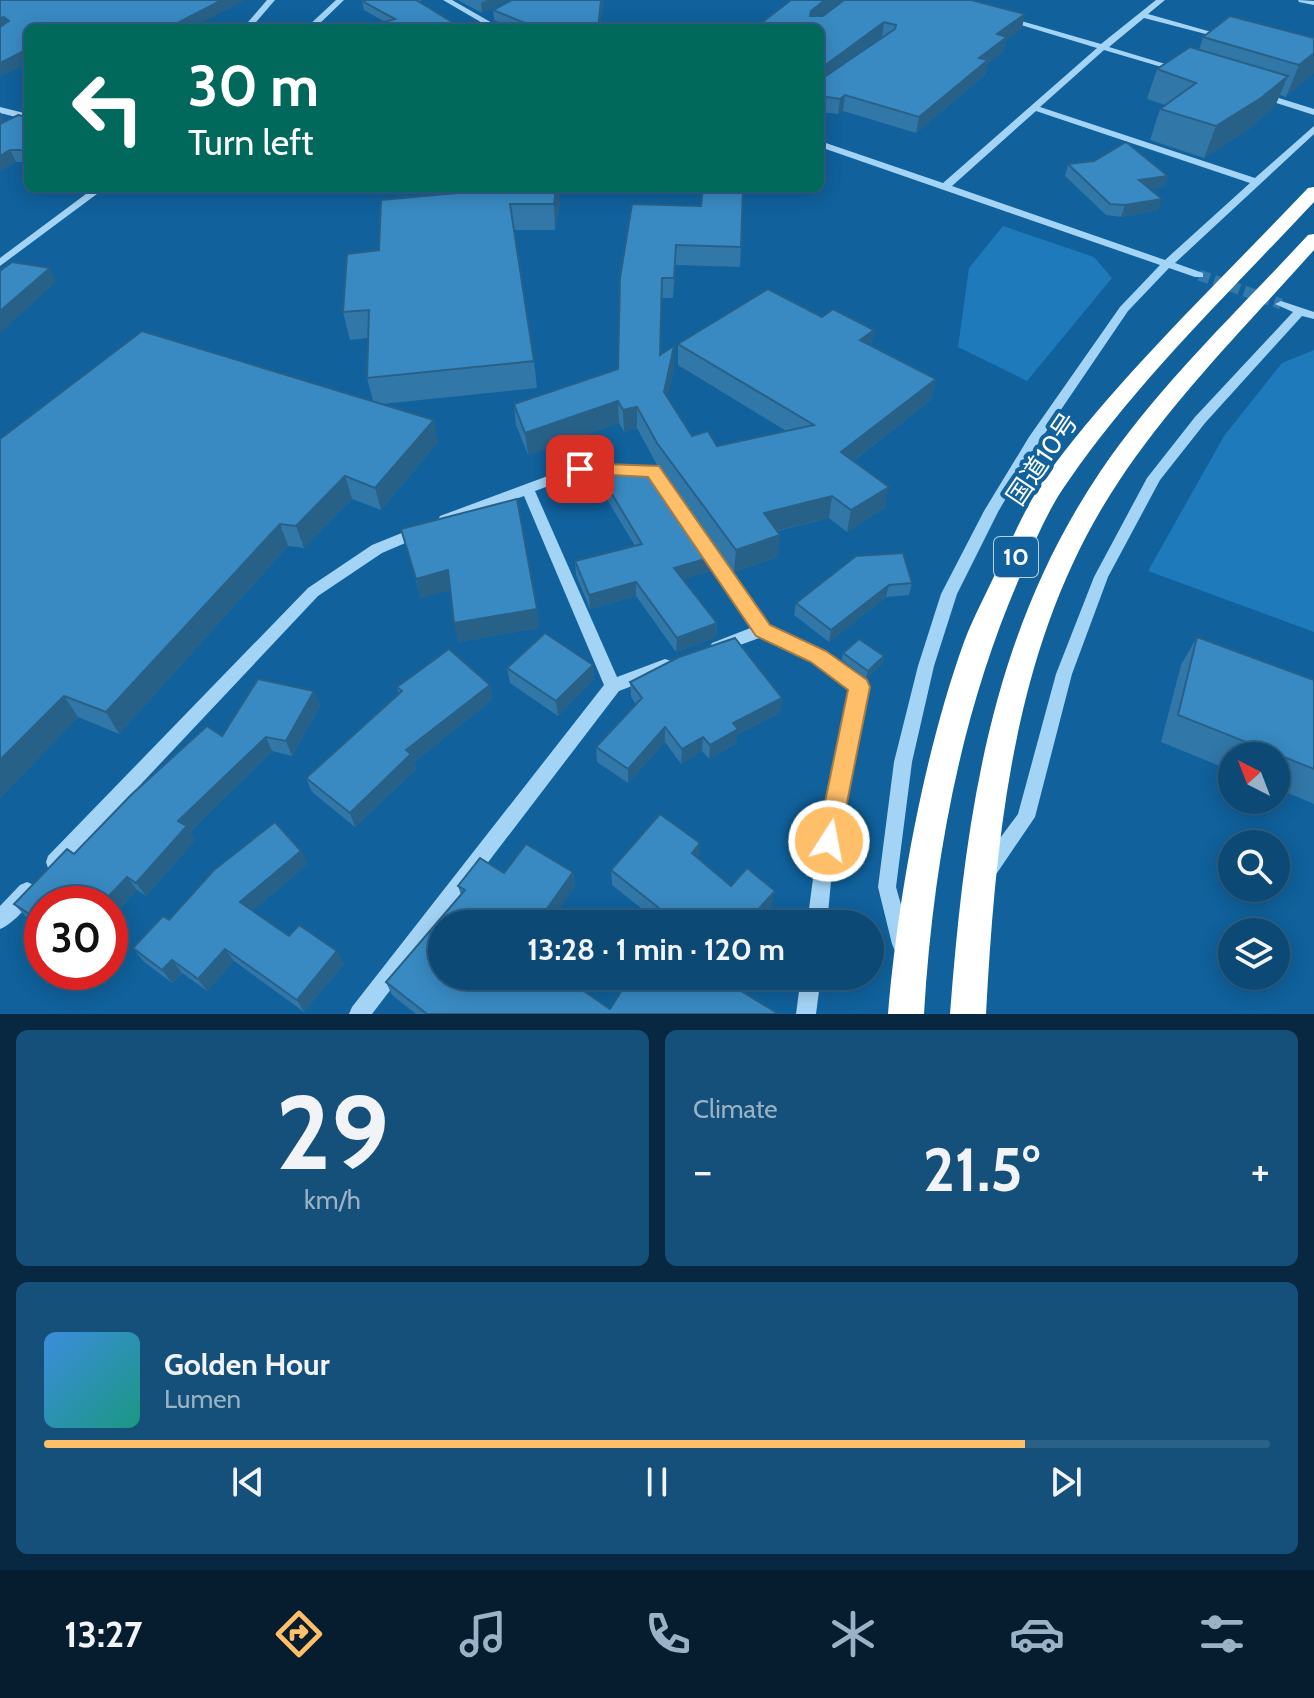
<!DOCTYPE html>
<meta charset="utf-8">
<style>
:root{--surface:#0c4975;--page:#15507a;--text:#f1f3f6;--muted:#9ab2c5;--line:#2c6187;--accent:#ffbe68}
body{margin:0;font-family:Cabin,"Noto Sans JP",sans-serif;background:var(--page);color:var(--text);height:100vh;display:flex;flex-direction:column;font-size:30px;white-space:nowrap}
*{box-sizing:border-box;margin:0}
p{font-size:26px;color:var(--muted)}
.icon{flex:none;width:44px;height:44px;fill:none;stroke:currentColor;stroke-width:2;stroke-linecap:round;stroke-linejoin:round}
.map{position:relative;height:1014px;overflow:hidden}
.panel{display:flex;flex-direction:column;gap:16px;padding:16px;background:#072840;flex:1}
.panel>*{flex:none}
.top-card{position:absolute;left:24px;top:24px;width:800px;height:168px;border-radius:12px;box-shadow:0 4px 20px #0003,0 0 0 2px var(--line);background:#00695c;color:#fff;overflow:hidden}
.needle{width:52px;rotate:318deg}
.tools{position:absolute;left:1218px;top:742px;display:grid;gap:16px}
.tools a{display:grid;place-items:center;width:72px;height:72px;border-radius:50%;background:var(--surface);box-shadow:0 4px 20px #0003,0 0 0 2px var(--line);font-size:40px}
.speed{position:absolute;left:24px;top:886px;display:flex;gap:16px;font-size:40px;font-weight:700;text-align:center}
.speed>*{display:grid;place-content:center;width:104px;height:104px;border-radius:50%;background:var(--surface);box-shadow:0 4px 20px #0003,0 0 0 2px var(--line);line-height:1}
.speed .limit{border:12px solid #d22;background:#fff;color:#111}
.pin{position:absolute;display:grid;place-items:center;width:68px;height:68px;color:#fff;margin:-34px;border-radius:16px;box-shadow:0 4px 12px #0006}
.me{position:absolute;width:88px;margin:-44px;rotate:11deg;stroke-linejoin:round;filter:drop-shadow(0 0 6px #0008)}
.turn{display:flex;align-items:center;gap:28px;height:168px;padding:0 32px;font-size:36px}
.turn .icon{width:104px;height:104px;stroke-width:2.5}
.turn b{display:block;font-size:56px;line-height:68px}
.big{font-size:60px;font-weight:800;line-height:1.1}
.panel .widget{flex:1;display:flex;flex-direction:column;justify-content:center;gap:12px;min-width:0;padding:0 28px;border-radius:12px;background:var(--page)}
.panel .dial{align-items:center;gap:0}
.dial b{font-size:104px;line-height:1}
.song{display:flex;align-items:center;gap:24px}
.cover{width:96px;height:96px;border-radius:12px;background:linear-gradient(135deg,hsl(210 70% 55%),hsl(170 70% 35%))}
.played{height:8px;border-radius:4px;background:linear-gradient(90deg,var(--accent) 80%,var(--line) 80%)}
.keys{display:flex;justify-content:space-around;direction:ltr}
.heat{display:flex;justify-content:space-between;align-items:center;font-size:44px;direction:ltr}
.panel .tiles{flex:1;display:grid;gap:16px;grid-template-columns:1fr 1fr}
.widget:last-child{grid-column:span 2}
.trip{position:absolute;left:428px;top:910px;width:456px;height:80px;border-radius:40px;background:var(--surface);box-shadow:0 4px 20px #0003,0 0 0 2px var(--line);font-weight:800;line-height:80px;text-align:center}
.dock{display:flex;height:128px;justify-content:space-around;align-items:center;background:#051d2f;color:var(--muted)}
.dock .icon{width:56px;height:56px}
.dock .active{color:var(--accent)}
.dock b{font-size:36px;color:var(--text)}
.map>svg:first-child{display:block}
.green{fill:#1e7aba}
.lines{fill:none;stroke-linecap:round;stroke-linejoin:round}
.minor-tunnel{stroke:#3479ab;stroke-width:11;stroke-dasharray:11 5;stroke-linecap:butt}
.minor{fill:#a4d4f5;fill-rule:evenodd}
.highway{fill:#fff;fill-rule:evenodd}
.wall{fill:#3177a8}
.shaded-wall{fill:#286188}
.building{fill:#398ac3;stroke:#286188;stroke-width:2}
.route{fill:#ffbe68;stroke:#a67c44;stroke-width:2}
.labels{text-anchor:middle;stroke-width:8;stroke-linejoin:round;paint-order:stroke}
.shield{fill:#10619c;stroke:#b7d0e1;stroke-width:2}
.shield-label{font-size:24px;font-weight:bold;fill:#fff}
.street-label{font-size:26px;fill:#fff;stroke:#10619c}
</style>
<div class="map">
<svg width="1314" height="1014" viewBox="0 0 1314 1014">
<rect width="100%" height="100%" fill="#10619c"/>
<g class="green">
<polygon points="1003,226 1094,257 1112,278 1027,381 958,347 969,268"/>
<polygon points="1314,350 1314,632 1148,571 1224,436 1282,363"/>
</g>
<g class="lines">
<polyline class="minor-tunnel" points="1199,275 1281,304"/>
<g class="minor">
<polygon points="267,0 275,0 251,28 243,28"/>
<polygon points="336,0 344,0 315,28 306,28"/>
<polygon points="443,0 452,0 501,28 491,28"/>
<path d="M1156,0H1165L1148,14L1229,37L1225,39L1144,18L1109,47L1182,69V73L1104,50L1040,107L1255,178L1314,126V134L1175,263L1203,273V277H1195L1169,268L1128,311L1039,442L998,512L957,594L934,666L912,762L896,887L912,944L909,951L902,954L895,951L892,944L878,887L894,762L918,666L941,594L984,511L1029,437L1120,307L1160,265L820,147V141L943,183L1097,48L1004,20V16L1101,44ZM1036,111L1250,183L1165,260L952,186Z"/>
<polygon points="1298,0 1314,1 1314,5 1299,2"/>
<polygon points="1260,92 1314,109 1314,115 1257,97 1257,93"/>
<polygon points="0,107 28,114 28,120 0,113"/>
<polygon points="94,188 105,188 0,266 0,258"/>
<polygon points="1281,301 1314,312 1314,319 1302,316 1205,423 1160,480 1108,577 1072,674 1035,817 997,873 990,876 983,873 981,867 983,861 1018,814 1056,674 1094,577 1147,478 1195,417 1293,312 1275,304"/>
<polygon points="580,464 658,468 769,626 824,651 866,682 868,687 832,871 827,924 807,924 814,871 851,690 812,661 762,637 718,653 712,651 710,647 712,643 753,627 649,476 581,474 535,491 617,677 665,659 671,661 673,666 671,671 619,691 372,1014 349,1014 352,1007 604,685 524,496 445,525 438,520 440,516"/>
<polygon points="419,526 426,531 424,535 382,553 318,596 62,868 55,871 48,868 46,862 48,856 308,588 372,545"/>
<path d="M27,882L34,885L36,891C31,904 13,924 0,929V906L20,885Z"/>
<polygon points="801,976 821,976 816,1014 796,1014"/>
</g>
<g class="highway">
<path d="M1314,187V202C1230,292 1139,379 1069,480C1049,507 1035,541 1022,572C961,710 933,863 924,1014H888C898,896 924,753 964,642C973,618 986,594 997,570C1013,537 1029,499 1051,469C1127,368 1221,280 1308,188Z"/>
<path d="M1314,234V250C1247,325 1175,397 1119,481C1014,638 996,831 986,1014H950C965,821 989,637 1100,472C1159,385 1237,312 1308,235Z"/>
</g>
</g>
<g class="wall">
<polygon points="365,0 421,0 420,2 462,28 385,22 364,10 362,1"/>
<polygon points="458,0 506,0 482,13"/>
<polygon points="512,0 603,0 600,28 514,28 494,20 493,10"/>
<polygon points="822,16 1022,28 1006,40 1003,52 987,64 985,75 916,133 843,111 838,114 820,112 820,28"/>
<polygon points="1203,37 1314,38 1286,97 1280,95 1275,106 1249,129 1204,158 1150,140 1160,109 1165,105 1147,99 1157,69 1199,50"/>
<polygon points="0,112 4,122 28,117 28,162 16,162 0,171"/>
<polygon points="1068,164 1168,176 1164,187 1150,189 1158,210 1121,217 1106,215 1065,176"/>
<polygon points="381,200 560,202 555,230 514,230 534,361 537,388 382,404 438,442 381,510 352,499 304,548 288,546 119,734 78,717 0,798 0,439 373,401 367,378 368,338 350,340 343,312 379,250"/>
<polygon points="632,204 741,247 740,267 676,265 673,298 662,298 660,355 674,346 674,368 667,398 692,436 717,446 786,431 678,365 678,344 822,317 874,330 871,345 936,379 931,400 853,461 885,508 847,532 829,518 777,531 778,557 734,572 657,465 637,428 624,432 619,423 528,455 516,425 514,404 618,369"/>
<polygon points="601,476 712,557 711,571 683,579 717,623 716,637 676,652 636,596 590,609 576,575 575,561 635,546 602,491"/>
<polygon points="401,529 539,628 458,642 450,590 421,598"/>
<polygon points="856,556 912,583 909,595 886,597 829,642 794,615 796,603"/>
<polygon points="1197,637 1314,680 1314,804 1276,788 1276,756 1232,756 1232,771 1161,742 1181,665"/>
<polygon points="843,653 884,656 882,664 866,678 842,660"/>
<polygon points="593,665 594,679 558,716 510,683 507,668"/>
<polygon points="630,682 782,698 780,713 737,735 737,743 709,759 702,751 681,764 665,742 628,783 597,762 596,747 636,704 631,697"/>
<polygon points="490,685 492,700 414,762 416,769 355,827 312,792 306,778 399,694 397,687"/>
<polygon points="314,691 320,706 292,756 272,751 190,832 195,840 146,896 137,890 110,919 110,904 42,904 42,927 26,917 14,904 222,736"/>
<polygon points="301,851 308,864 252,911 289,936 344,964 304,1012 234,961 207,991 182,973 172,983 143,961 133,948 169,920"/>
<polygon points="699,858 731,886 772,905 756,924 661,924 612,885 611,870"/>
<polygon points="573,872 575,887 442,924 610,1009 777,1014 416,1014 392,995 386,982 461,895 458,886 504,873"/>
</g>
<g class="shaded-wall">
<polygon points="222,0 245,0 192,28 168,28"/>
<polygon points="487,0 506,0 482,13 481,3"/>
<polygon points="601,0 603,0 600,28 598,28"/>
<polygon points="825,0 842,0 809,26 811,11"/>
<polygon points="1025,14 1022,28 1006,40 1003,52 987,64 985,75 916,133 919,117 979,58 997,34"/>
<polygon points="4,17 8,28 0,30 0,18"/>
<polygon points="884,22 882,37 820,83 820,69"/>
<polygon points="28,49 28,63 0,77 0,63"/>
<polygon points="1314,53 1314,73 1286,97 1299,65"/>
<polygon points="1288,76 1275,106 1249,129 1204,158 1216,126"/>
<polygon points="845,95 843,111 838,114 840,99"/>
<polygon points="0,112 5,122 0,126"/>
<polygon points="10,150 16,162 0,171 0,156"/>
<polygon points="1168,176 1164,187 1135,192 1139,180"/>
<polygon points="556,188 559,188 560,202 555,230 554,204"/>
<polygon points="1162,199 1158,210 1121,217 1125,205"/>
<polygon points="676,245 676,265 673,298 674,278"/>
<polygon points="50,268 56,282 0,333 0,311"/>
<polygon points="874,330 870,351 860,340"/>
<polygon points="674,346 674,368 664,414 664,392"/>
<polygon points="936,379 931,400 837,473 841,452"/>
<polygon points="618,401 619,423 528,455 525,433"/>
<polygon points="637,407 637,428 624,432 623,410"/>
<polygon points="434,420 438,442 381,510 375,488"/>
<polygon points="345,476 352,499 304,548 296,526"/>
<polygon points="889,487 885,508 847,532 851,510"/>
<polygon points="832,496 829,518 762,534 764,513"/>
<polygon points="280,524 288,546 119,734 106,712"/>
<polygon points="780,535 778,557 734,572 736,550"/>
<polygon points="712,557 711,571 674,582 674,568"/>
<polygon points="448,570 452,590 421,598 416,579"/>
<polygon points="636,582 636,596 590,609 589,595"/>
<polygon points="889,585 886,597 829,642 831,630"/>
<polygon points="537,609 539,628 458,642 454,623"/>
<polygon points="717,623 716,637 676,652 677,638"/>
<polygon points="884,656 882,664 866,678 868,671"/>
<polygon points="593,665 594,679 558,716 556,701"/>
<polygon points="490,685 492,700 414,762 416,769 355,827 350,813 406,750"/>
<polygon points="314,691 320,706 292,756 286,741"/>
<polygon points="64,696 78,717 0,798 0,760"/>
<polygon points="782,698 780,713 737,735 737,743 709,759 710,745 733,723"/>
<polygon points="665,727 665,742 628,783 628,769"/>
<polygon points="266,737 272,751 190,832 195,840 146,896 136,883 178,821"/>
<polygon points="703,737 702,751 681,764 682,749"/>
<polygon points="700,843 699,858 691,868 692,853"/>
<polygon points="301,851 308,864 247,915 240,902"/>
<polygon points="573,872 575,887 548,924 536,924"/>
<polygon points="127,877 137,890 110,919 110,904 101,904"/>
<polygon points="775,891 772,905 756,924 745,924"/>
<polygon points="225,949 234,961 207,991 198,979"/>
<polygon points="337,951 344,964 304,1012 297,1000"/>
<polygon points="172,960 182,973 172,983 162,970"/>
</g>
<g class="building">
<polygon points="0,0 222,0 168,28 28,28 28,49 0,63 0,27 9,21 4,17 0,18"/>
<polygon points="365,0 416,0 462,28 364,28 395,19 362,1"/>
<polygon points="512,0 601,0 598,28 537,28 493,10"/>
<polygon points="791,0 825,0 811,11 810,16 823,16 844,0 971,0 1025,14 997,34 1007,37 979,58 988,60 919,117 845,95 840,99 820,96 820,80 895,29 896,25 884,22 820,69 820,28 755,28"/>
<polygon points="1230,16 1314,38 1314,53 1299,65 1203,37"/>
<polygon points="1190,47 1288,76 1261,98 1216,126 1160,109 1196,83 1157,69"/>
<polygon points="18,115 28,117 28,150 10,150 0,156 0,124"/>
<polygon points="1126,142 1168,176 1139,180 1162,199 1125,205 1110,204 1068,164 1094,161"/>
<polygon points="467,188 556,188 554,204 510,204 534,361 367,378 369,310 343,312 347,254 379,250 381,200 467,192"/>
<polygon points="703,188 743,188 741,247 676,245 674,278 662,278 660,355 674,346 664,392 692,436 708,431 717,446 814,425 678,344 768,289 822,317 833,309 874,330 860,340 936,379 841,452 889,487 851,510 832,496 764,513 780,535 736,550 657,443 637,407 623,410 618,401 525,433 514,404 618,369 620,278 632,204 701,206"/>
<polygon points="12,262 50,268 0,311 0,271"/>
<polygon points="142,331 434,420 375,488 345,476 296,526 280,524 106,712 64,696 0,760 0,439"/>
<polygon points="647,465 712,557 674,568 717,623 677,638 636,582 589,595 575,561 642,544 601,476"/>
<polygon points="517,499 537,609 454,623 448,570 416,579 401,529"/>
<polygon points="903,553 912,583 889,585 831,630 796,603 856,556"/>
<polygon points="545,633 593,665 556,701 507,668"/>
<polygon points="1197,637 1314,680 1314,769 1178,715"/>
<polygon points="735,638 782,698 733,723 738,729 710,745 703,737 682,749 665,727 628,769 596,747 642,698 630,682 679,657"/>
<polygon points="859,639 884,656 868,671 843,653"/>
<polygon points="449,649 490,685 406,750 411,754 350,813 306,778 402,691 397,687"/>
<polygon points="258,679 314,691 286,741 266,737 178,821 187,826 136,883 127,877 101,904 42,904 42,922 14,904 67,849 74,854 131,795 207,726 222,736"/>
<polygon points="660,814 700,843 692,853 731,886 747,868 775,891 745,924 664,924 669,916 611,870"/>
<polygon points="275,822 301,851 240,902 289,936 299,925 337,951 297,1000 225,949 198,979 172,960 162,970 133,948 163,916 169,920 214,870"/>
<polygon points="526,844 573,872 536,924 442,924 442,976 562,976 610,1009 631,976 717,976 777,1013 777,1014 427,1014 386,982 465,890 458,886 480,858 504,873"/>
</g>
<polygon class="route" points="580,463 659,466 770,625 826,651 867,680 870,687 838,848 829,852 821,848 817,841 848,690 811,662 756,636 648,477 574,473 571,469"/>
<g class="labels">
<rect class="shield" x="994" y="537" width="44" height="40" rx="6"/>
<g class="shield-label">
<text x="1016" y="565">10</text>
</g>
<g class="street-label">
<text transform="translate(1042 459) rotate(-56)" y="9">国道10号</text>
</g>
</g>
</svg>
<div class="tools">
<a><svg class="needle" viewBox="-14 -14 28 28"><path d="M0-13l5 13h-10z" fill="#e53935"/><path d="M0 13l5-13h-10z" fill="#9ab2c5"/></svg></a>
<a><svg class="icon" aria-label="search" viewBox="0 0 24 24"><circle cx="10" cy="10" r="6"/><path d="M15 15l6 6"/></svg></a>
<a><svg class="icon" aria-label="layers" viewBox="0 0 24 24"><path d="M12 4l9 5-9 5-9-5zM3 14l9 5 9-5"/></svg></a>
</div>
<div class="speed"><div class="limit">30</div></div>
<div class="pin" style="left:580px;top:469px;background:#d93025"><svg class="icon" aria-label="arrive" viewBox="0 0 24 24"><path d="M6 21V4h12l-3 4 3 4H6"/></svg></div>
<svg class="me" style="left:829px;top:841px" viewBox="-20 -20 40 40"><circle r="17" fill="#ffbe68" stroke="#fff" stroke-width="3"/><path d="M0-11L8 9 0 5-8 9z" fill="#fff"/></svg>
<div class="trip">13:28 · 1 min · 120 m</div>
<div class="top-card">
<div class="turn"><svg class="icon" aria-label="left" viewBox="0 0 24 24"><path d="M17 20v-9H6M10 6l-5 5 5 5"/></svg><div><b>30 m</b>Turn left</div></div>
</div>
</div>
<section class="panel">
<div class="tiles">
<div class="widget dial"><b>29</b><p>km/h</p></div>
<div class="widget"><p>Climate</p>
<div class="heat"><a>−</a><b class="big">21.5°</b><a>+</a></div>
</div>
<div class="widget">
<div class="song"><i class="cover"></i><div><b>Golden Hour</b><p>Lumen</p></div></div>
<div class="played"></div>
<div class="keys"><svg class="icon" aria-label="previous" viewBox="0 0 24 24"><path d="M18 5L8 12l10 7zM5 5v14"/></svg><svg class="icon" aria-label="pause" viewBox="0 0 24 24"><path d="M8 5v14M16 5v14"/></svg><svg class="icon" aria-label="next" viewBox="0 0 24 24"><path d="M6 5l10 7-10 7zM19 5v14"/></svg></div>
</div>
</div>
</section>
<nav class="dock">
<b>13:27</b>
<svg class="icon active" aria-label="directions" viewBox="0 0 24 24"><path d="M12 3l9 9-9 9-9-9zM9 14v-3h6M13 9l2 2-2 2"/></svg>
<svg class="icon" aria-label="music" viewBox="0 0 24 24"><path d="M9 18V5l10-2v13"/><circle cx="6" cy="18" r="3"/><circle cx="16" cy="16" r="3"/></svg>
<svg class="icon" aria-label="phone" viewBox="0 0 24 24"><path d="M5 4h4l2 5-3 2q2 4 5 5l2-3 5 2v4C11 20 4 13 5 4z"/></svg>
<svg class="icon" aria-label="climate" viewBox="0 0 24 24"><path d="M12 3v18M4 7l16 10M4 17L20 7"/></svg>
<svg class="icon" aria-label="car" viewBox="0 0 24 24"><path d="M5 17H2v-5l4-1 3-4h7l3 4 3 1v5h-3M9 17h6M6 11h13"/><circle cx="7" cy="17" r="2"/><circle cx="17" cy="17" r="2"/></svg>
<svg class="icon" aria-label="filters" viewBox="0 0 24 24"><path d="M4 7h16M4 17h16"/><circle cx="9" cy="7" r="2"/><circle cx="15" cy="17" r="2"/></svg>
</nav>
